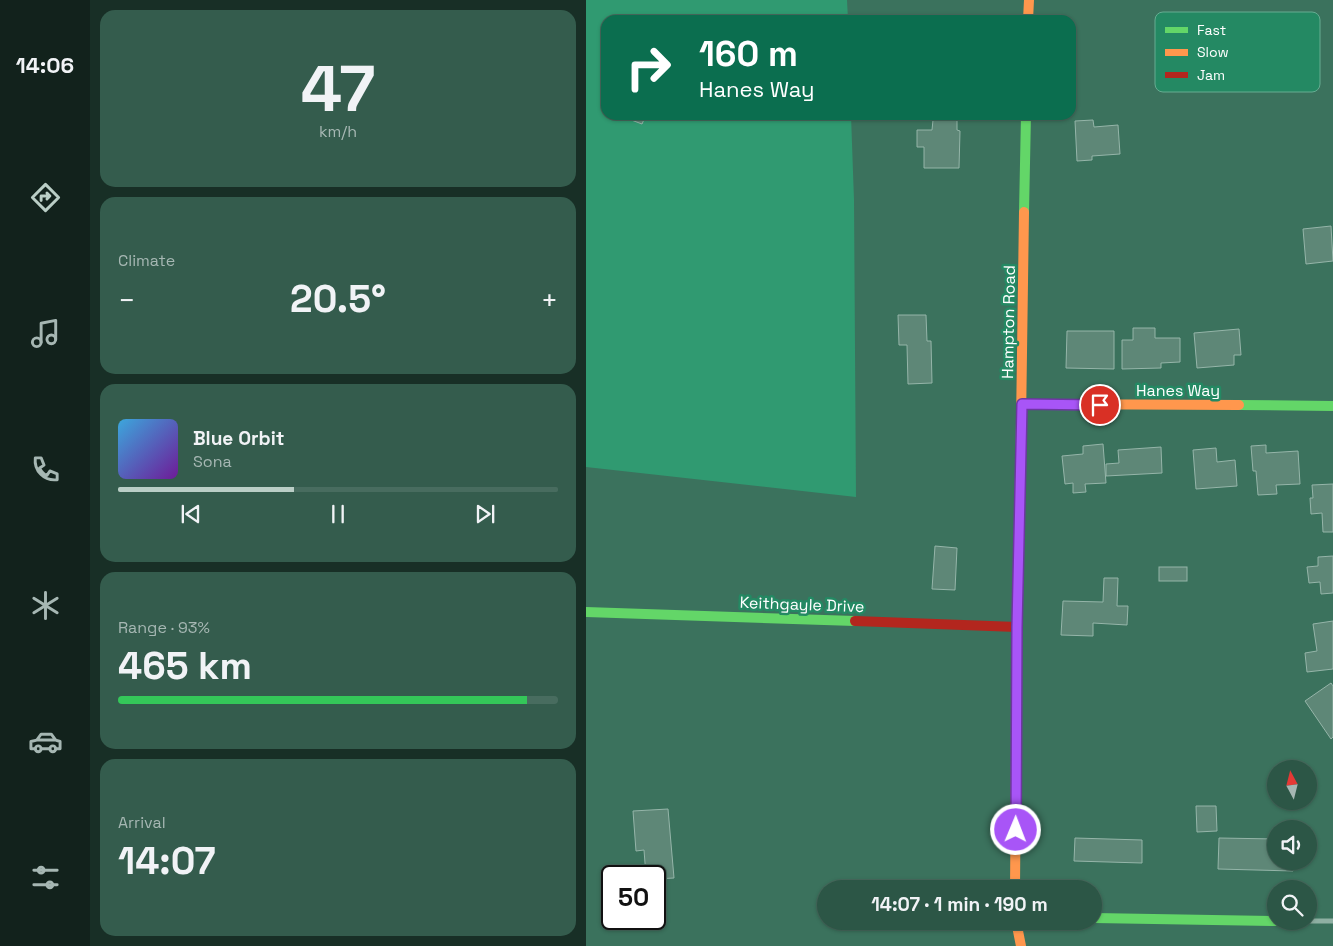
<!DOCTYPE html>
<meta charset="utf-8">
<style>
:root{--surface:#2c5646;--page:#345c4d;--text:#f1f3f6;--muted:#a6b7b3;--line:#486c5f;--accent:#bacec6}
body{margin:0;font-family:"Space Grotesk",sans-serif;background:var(--page);color:var(--text);height:100vh;display:flex;flex-direction:column;font-size:19px;white-space:nowrap}
*{box-sizing:border-box;margin:0}
p{font-size:16px;color:var(--muted)}
.icon{flex:none;width:28px;height:28px;fill:none;stroke:currentColor;stroke-width:2;stroke-linecap:round;stroke-linejoin:round}
.map{position:relative;flex:1;overflow:hidden}
.details{display:flex;flex-direction:column;gap:10px;padding:10px;background:#182f26;width:496px}
.details>*{flex:none}
.guide{position:absolute;left:15px;top:15px;width:475px;height:105px;border-radius:15px;box-shadow:0 1px 4px #0004,0 0 0 1px var(--line);background:#0b6e4f;color:#fff;overflow:hidden}
.needle{width:32px;rotate:353deg}
.fabs{position:absolute;left:681px;top:760px;display:grid;gap:10px}
.fabs a{display:grid;place-items:center;width:50px;height:50px;border-radius:50%;background:var(--surface);box-shadow:0 1px 4px #0004,0 0 0 1px var(--line);font-size:25px}
.speed{position:absolute;left:15px;top:865px;display:flex;gap:10px;font-size:25px;font-weight:700;text-align:center}
.speed>*{display:grid;place-content:center;width:65px;height:65px;border-radius:50%;background:var(--surface);box-shadow:0 1px 4px #0004,0 0 0 1px var(--line);line-height:1}
.speed .limit{border:2px solid #111;border-radius:8px;background:#fff;color:#111}
.pin{position:absolute;display:grid;place-items:center;width:42px;height:42px;color:#fff;margin:-21px;border:2px solid #fff;border-radius:50%;box-shadow:0 1px 5px #0007}
.me{position:absolute;width:55px;margin:-28px;rotate:1deg;stroke-linejoin:round;filter:drop-shadow(0 0 4px #0008)}
.turn{display:flex;align-items:center;gap:18px;height:105px;padding:0 15px;font-size:22px}
.turn .icon{width:65px;height:65px;stroke-width:2.5}
.turn b{display:block;font-size:35px;line-height:42px}
.big{font-size:38px;font-weight:700;line-height:1.1}
.details .card{flex:1;display:flex;flex-direction:column;justify-content:center;gap:8px;min-width:0;padding:0 18px;border-radius:15px;background:var(--page)}
.details .dial{align-items:center;gap:0}
.dial b{font-size:65px;line-height:1}
.song{display:flex;align-items:center;gap:15px}
.cover{width:60px;height:60px;border-radius:8px;background:linear-gradient(135deg,hsl(200 70% 55%),hsl(280 70% 35%))}
.played{height:5px;border-radius:2px;background:linear-gradient(90deg,var(--accent) 40%,var(--line) 40%)}
.keys{display:flex;justify-content:space-around;direction:ltr}
.heat{display:flex;justify-content:space-between;align-items:center;font-size:28px;direction:ltr}
.charge{height:8px;border-radius:4px;background:linear-gradient(90deg,#34c759 93%,var(--line) 0)}
.trip{position:absolute;left:231px;top:880px;width:285px;height:50px;border-radius:25px;background:var(--surface);box-shadow:0 1px 4px #0004,0 0 0 1px var(--line);font-weight:700;line-height:50px;text-align:center}
main{display:flex;flex:1;min-height:0}
.dock{display:flex;flex-direction:column;width:90px;justify-content:space-around;align-items:center;background:#12221c;color:var(--muted)}
.dock .icon{width:35px;height:35px}
.dock .selected{color:var(--accent)}
.dock b{font-size:22px;color:var(--text)}
.map>svg:first-child{display:block}
.green{fill:#309a71}
.building{fill:#5e8777;stroke:#95b5a9}
.lines{fill:none;stroke-linecap:round;stroke-linejoin:round}
.street{stroke:#8fb0a3;stroke-width:5}
.fast{stroke:#63d668;stroke-width:10}
.slow{stroke:#ff974d;stroke-width:10}
.jam{stroke:#b3261e;stroke-width:10}
.route-casing{stroke:#6d37a1;stroke-width:12}
.route{stroke:#a855f7;stroke-width:9}
.labels{text-anchor:middle;stroke-width:5;stroke-linejoin:round;paint-order:stroke}
.street-label{font-size:16px;fill:#fff;stroke:#248963}
.key{fill:#248963;stroke:#66ac92;stroke-width:1}
.key-label{font-size:14px;fill:#fff}
</style>
<main>
<nav class="dock">
<b>14:06</b>
<svg class="icon selected" aria-label="directions" viewBox="0 0 24 24"><path d="M12 3l9 9-9 9-9-9zM9 14v-3h6M13 9l2 2-2 2"/></svg>
<svg class="icon" aria-label="music" viewBox="0 0 24 24"><path d="M9 18V5l10-2v13"/><circle cx="6" cy="18" r="3"/><circle cx="16" cy="16" r="3"/></svg>
<svg class="icon" aria-label="phone" viewBox="0 0 24 24"><path d="M5 4h4l2 5-3 2q2 4 5 5l2-3 5 2v4C11 20 4 13 5 4z"/></svg>
<svg class="icon" aria-label="climate" viewBox="0 0 24 24"><path d="M12 3v18M4 7l16 10M4 17L20 7"/></svg>
<svg class="icon" aria-label="car" viewBox="0 0 24 24"><path d="M5 17H2v-5l4-1 3-4h7l3 4 3 1v5h-3M9 17h6M6 11h13"/><circle cx="7" cy="17" r="2"/><circle cx="17" cy="17" r="2"/></svg>
<svg class="icon" aria-label="filters" viewBox="0 0 24 24"><path d="M4 7h16M4 17h16"/><circle cx="9" cy="7" r="2"/><circle cx="15" cy="17" r="2"/></svg>
</nav>
<section class="details">
<div class="card dial"><b>47</b><p>km/h</p></div>
<div class="card"><p>Climate</p>
<div class="heat"><a>−</a><b class="big">20.5°</b><a>+</a></div>
</div>
<div class="card">
<div class="song"><i class="cover"></i><div><b>Blue Orbit</b><p>Sona</p></div></div>
<div class="played"></div>
<div class="keys"><svg class="icon" aria-label="previous" viewBox="0 0 24 24"><path d="M18 5L8 12l10 7zM5 5v14"/></svg><svg class="icon" aria-label="pause" viewBox="0 0 24 24"><path d="M8 5v14M16 5v14"/></svg><svg class="icon" aria-label="next" viewBox="0 0 24 24"><path d="M6 5l10 7-10 7zM19 5v14"/></svg></div>
</div>
<div class="card"><p>Range · 93%</p><b class="big">465 km</b><div class="charge"></div></div>
<div class="card"><p>Arrival</p><b class="big">14:07</b></div>
</section>
<div class="map">
<svg width="747" height="946" viewBox="0 0 747 946">
<rect width="100%" height="100%" fill="#3b725d"/>
<polygon class="green" points="0,0 261,0 262,20 20,20 20,115 265,115 268,200 270,497 0,467"/>
<g class="building">
<polygon points="32,115 60,115 56,124"/>
<polygon points="347,120 371,120 371,130 374,131 373,168 338,168 338,147 331,147 331,130 346,130"/>
<polygon points="507,120 508,127 532,125 534,154 506,156 506,160 491,161 489,121"/>
<polygon points="745,226 747,261 720,264 717,229"/>
<polygon points="312,315 340,315 341,341 345,341 346,383 322,384 321,345 313,345"/>
<polygon points="547,328 569,328 569,338 594,338 594,362 575,363 575,368 536,369 536,340 547,340"/>
<polygon points="653,329 655,355 648,355 648,365 611,368 608,333"/>
<polygon points="481,331 528,331 528,369 480,368"/>
<polygon points="517,444 520,483 499,484 500,492 487,493 487,483 479,484 476,456 497,454 497,446"/>
<polygon points="680,445 680,453 712,451 714,484 690,485 691,494 672,495 670,471 667,471 665,446"/>
<polygon points="575,447 576,473 520,476 520,464 533,463 532,450"/>
<polygon points="630,448 631,462 649,460 651,486 610,489 607,450"/>
<polygon points="747,484 747,532 737,532 736,513 725,514 724,498 727,498 726,485"/>
<polygon points="349,546 371,548 369,590 346,589"/>
<polygon points="747,556 747,593 735,594 734,582 723,583 721,567 732,566 732,557"/>
<rect x="573" y="567" width="28" height="14"/>
<polygon points="518,578 532,578 531,606 542,606 541,625 507,623 507,636 475,635 477,601 517,602"/>
<polygon points="747,621 747,669 721,672 719,653 731,651 727,624"/>
<polygon points="745,683 747,686 747,737 745,739 719,701"/>
<polygon points="610,806 630,806 631,831 611,832"/>
<polygon points="82,809 88,878 69,879 69,876 60,876 58,850 50,851 47,811"/>
<polygon points="489,838 556,840 556,863 488,861"/>
<polygon points="633,838 690,839 690,861 707,861 707,871 632,869"/>
</g>
<g class="lines">
<polyline class="street" points="722,921 747,921"/>
<g class="fast">
<polyline points="438,212 440,115"/>
<polyline points="653,405 747,406"/>
<polyline points="0,612 269,621"/>
<polyline points="431,632 435,423"/>
<polyline points="508,918 690,921"/>
</g>
<g class="slow">
<polyline points="442,20 443,0"/>
<polyline points="436,404 653,405"/>
<polyline points="435,423 438,212"/>
<polyline points="429,889 431,632"/>
<polyline points="430,921 435,946"/>
</g>
<polyline class="jam" points="269,621 431,627"/>
</g>
<g class="lines">
<g class="route-casing">
<polyline id="route" points="430,830 431,627 436,404 514,405"/>
</g>
<use href="#route" class="route"/>
</g>
<g class="labels">
<g class="street-label">
<text transform="translate(422 322) rotate(-89)" y="6">Hampton Road</text>
<text x="592" y="396">Hanes Way</text>
<text transform="translate(216 604) rotate(2)" y="6">Keithgayle Drive</text>
</g>
</g>
<rect x="569" y="12" width="165" height="80" rx="8" class="key"/>
<rect x="579" y="27" width="23" height="6" fill="#63d668"/>
<rect x="579" y="49" width="23" height="7" fill="#ff974d"/>
<rect x="579" y="72" width="23" height="6" fill="#b3261e"/>
<g class="key-label">
<text x="611" y="35">Fast</text>
<text x="611" y="57">Slow</text>
<text x="611" y="80">Jam</text>
</g>
</svg>
<div class="fabs">
<a><svg class="needle" viewBox="-14 -14 28 28"><path d="M0-13l5 13h-10z" fill="#e53935"/><path d="M0 13l5-13h-10z" fill="#a6b7b3"/></svg></a>
<a><svg class="icon" aria-label="sound" viewBox="0 0 24 24"><path d="M4 9h4l5-4v14l-5-4H4zM17 9q2 3 0 6"/></svg></a>
<a><svg class="icon" aria-label="search" viewBox="0 0 24 24"><circle cx="10" cy="10" r="6"/><path d="M15 15l6 6"/></svg></a>
</div>
<div class="speed"><div class="limit">50</div></div>
<div class="pin" style="left:514px;top:405px;background:#d93025"><svg class="icon" aria-label="arrive" viewBox="0 0 24 24"><path d="M6 21V4h12l-3 4 3 4H6"/></svg></div>
<svg class="me" style="left:430px;top:830px" viewBox="-20 -20 40 40"><circle r="17" fill="#a855f7" stroke="#fff" stroke-width="3"/><path d="M0-11L8 9 0 5-8 9z" fill="#fff"/></svg>
<div class="trip">14:07 · 1 min · 190 m</div>
<div class="guide">
<div class="turn"><svg class="icon" aria-label="right" viewBox="0 0 24 24"><path d="M7 20v-9h11M14 6l5 5-5 5"/></svg><div><b>160 m</b>Hanes Way</div></div>
</div>
</div>
</main>
